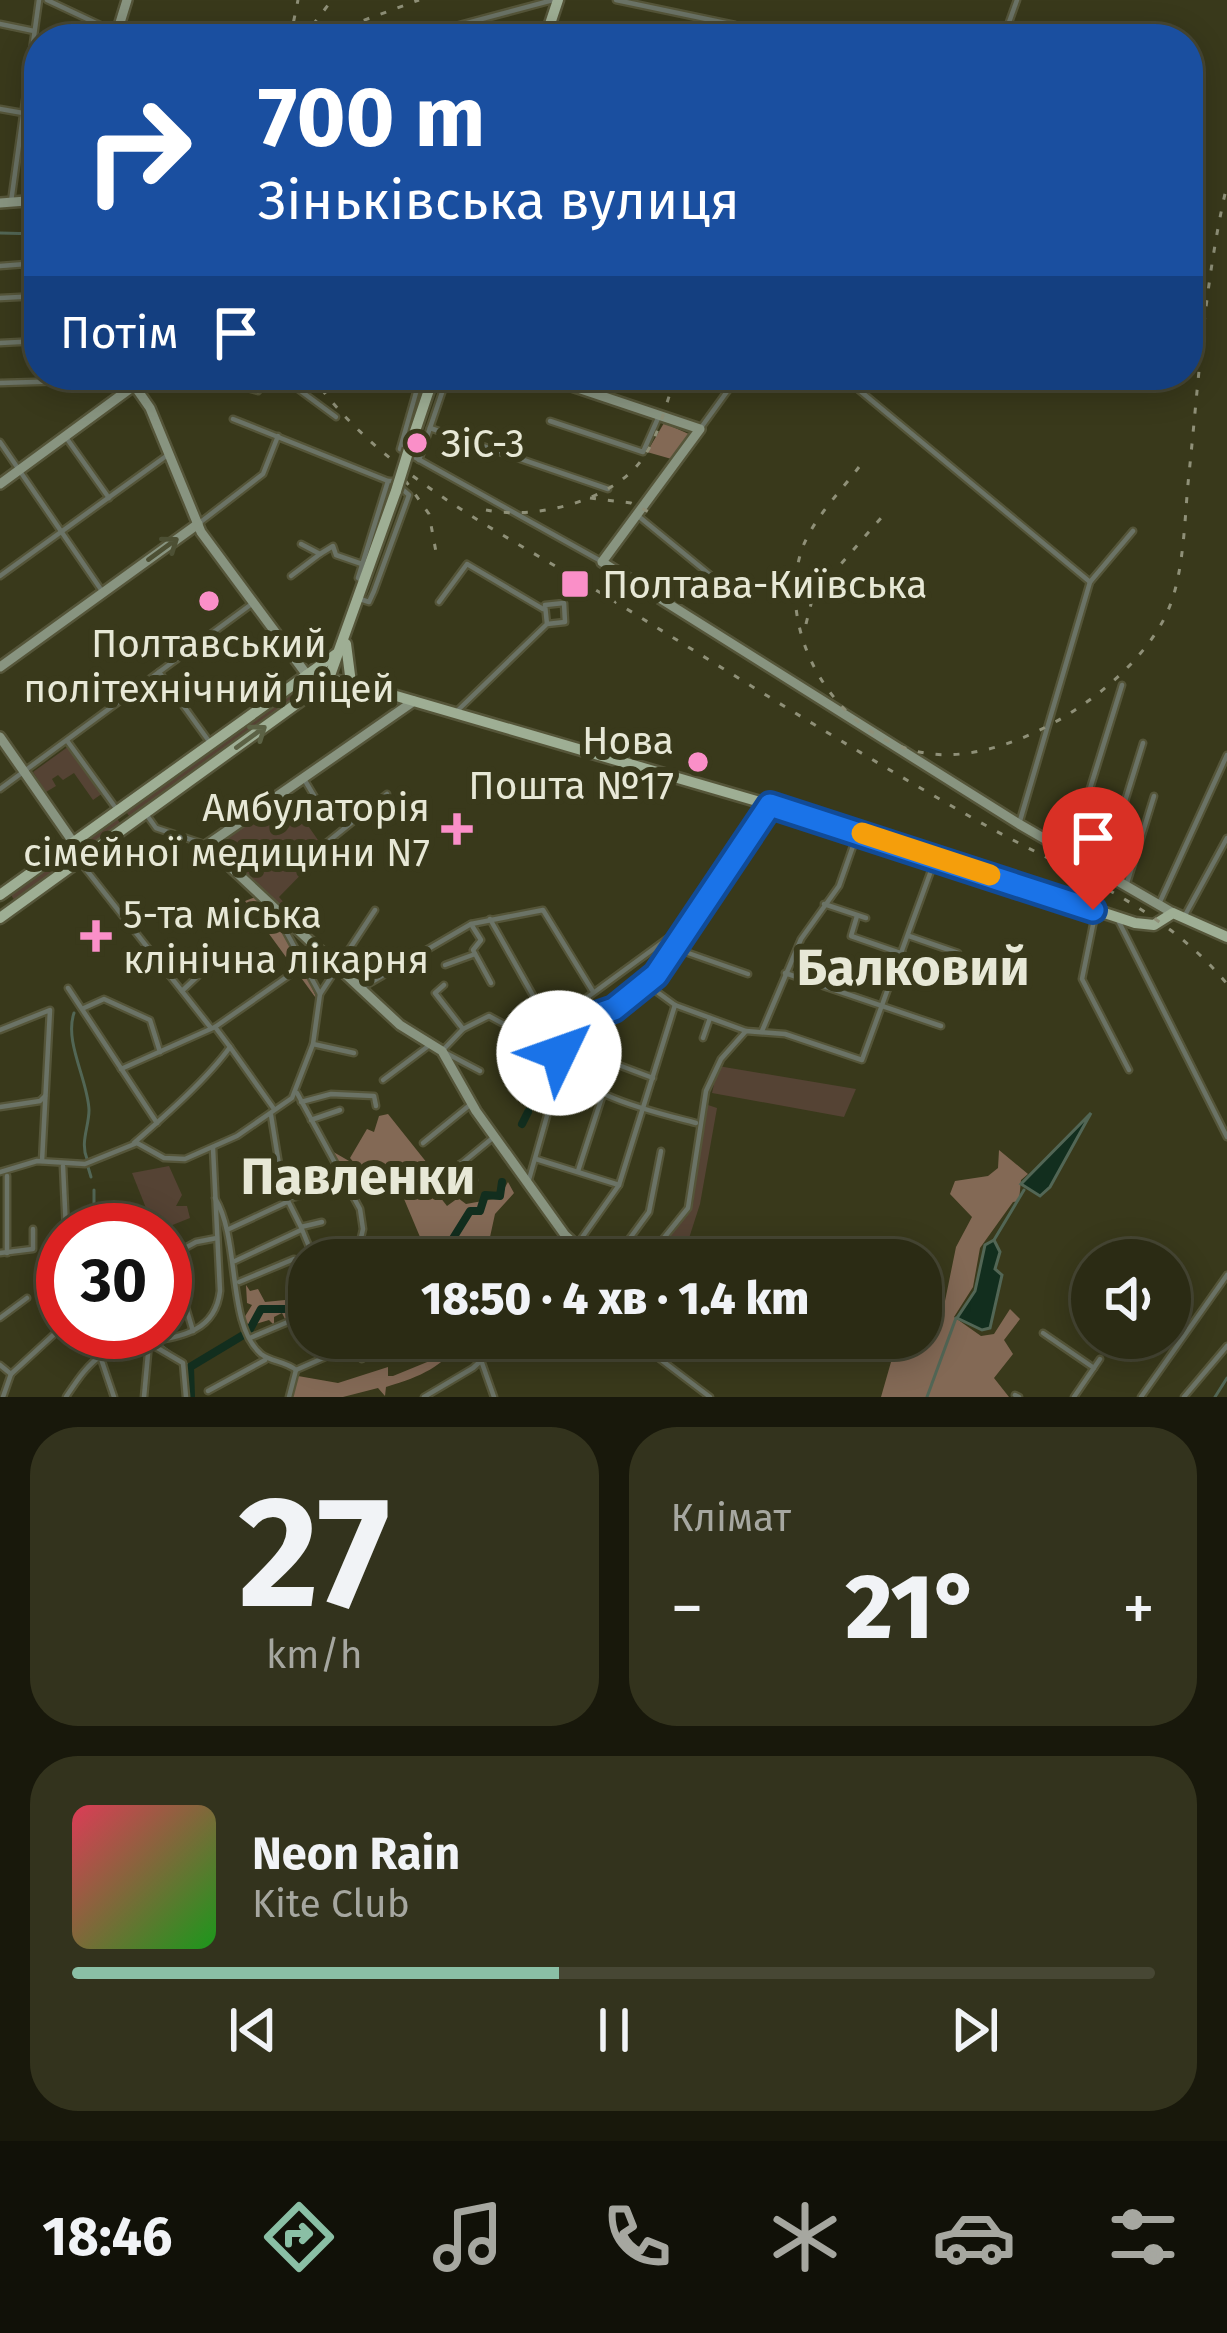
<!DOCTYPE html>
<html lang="uk">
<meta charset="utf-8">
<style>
:root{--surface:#2b2b14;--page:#33331d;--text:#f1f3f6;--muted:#a6a7a0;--line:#474734;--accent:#8abfa5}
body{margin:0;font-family:"Fira Sans",sans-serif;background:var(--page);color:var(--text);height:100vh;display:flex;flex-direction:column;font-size:45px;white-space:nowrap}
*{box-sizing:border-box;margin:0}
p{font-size:39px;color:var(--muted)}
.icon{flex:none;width:66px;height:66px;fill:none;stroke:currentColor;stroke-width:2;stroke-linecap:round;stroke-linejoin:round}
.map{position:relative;height:1397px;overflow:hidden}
.details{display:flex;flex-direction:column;gap:30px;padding:30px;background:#18180b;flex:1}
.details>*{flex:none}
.top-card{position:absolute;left:24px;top:24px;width:1179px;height:366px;border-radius:48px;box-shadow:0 6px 30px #0003,0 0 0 3px var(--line);background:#1a4fa0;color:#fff;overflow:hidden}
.tools{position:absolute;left:1071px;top:1239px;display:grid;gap:24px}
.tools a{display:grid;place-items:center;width:120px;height:120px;border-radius:50%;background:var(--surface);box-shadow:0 6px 30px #0003,0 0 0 3px var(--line);font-size:60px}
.speed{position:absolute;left:36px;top:1203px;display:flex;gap:24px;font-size:60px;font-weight:700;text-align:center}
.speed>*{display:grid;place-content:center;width:156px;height:156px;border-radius:50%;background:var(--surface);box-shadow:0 6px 30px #0003,0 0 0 3px var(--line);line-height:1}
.speed .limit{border:18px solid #d22;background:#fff;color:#111}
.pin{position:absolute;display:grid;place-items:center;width:102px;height:102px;color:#fff;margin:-123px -51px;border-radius:50% 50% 50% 0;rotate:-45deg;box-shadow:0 0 12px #0007}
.pin .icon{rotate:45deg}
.me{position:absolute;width:132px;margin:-66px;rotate:48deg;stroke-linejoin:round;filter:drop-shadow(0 0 9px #0008)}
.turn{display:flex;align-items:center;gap:42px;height:252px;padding:0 36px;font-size:54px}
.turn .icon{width:156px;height:156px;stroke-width:2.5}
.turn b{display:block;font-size:84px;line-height:102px}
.then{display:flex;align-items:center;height:114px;padding:0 36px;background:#0003;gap:24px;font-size:45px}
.big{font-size:90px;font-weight:800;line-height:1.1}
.details .widget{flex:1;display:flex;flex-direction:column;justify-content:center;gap:18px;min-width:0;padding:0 42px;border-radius:48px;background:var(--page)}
.details .dial{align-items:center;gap:0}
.dial b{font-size:156px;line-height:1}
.song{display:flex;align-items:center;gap:36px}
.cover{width:144px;height:144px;border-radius:18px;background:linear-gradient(135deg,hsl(350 70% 55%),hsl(120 70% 35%))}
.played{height:12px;border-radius:6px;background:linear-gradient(90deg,var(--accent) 45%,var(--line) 45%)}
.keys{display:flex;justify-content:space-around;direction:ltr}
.heat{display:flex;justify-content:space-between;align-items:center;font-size:66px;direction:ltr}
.details .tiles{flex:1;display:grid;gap:30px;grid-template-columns:1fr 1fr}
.widget:last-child{grid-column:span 2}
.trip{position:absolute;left:288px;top:1239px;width:654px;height:120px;border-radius:48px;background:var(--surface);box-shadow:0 6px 30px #0003,0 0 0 3px var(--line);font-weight:800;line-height:120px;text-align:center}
.tabs{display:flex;height:192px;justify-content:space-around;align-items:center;background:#111108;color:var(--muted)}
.tabs .icon{width:84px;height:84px}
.tabs .on{color:var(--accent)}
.tabs b{font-size:54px;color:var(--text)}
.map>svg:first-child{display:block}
.green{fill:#554334}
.forest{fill:#836955}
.water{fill:#122e1e;stroke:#526655;stroke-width:3}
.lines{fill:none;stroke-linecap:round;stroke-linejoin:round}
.stream{stroke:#526655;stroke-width:3}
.river{stroke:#122e1e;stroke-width:8}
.street-casing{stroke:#555539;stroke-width:9}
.secondary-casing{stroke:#555539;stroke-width:14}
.primary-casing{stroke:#555539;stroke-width:15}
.street{stroke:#6b7366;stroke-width:4.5}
.secondary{stroke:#889480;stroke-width:9}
.primary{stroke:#9eae94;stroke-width:10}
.rail{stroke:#8f9078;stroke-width:3;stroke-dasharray:6 12;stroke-linecap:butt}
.primary-bridge-casing{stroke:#555539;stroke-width:15;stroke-linecap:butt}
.primary-bridge{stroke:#9eae94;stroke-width:10}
.oneway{stroke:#4d5034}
.oneway2{stroke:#5c6245}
.route-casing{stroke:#114b97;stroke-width:30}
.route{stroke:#1a73e8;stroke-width:21}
.slow{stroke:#f59e0b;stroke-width:21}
.poi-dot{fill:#fa8fc8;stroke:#39391b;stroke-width:4.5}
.labels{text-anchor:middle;stroke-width:12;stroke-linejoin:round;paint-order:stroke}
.poi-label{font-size:39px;fill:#e7e8d6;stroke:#39391b;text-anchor:start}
.district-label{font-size:51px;font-weight:bold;fill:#e7e8d6;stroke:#39391b}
</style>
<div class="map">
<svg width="1227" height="1397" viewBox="0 0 1227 1397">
<rect width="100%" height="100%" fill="#39391b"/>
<g class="green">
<polygon points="300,682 307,693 132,820 124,809"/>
<polygon points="69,746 103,793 93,800 74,773 63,780 58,775 52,779 56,786 46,792 33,772"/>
<polygon points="287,795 289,799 275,809 282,820 297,810 325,850 279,897 286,905 280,910 214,844"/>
<polygon points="115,816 123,827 17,904 9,892"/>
<polygon points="718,1066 856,1089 844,1117 712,1093"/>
<polygon points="705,1104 717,1108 700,1204 682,1260 651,1260 693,1203"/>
<polygon points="169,1166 182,1195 176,1206 187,1206 190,1218 160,1230 139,1230 152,1223 132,1173"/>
</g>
<g class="forest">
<polygon points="664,423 691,435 675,460 647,452"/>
<polygon points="258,896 270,908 262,915 266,920 274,914 297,955 290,960 294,965 300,961 318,1001 245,901"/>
<polygon points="388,1114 443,1183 440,1197 447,1206 458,1198 466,1204 499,1198 508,1182 514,1193 495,1214 485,1260 478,1260 468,1243 463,1247 473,1260 428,1256 399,1187 360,1168 371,1181 368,1192 363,1182 351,1179 354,1169 343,1167 330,1150 356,1165 350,1158 367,1129 374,1132 379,1116"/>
<polygon points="999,1150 1028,1174 1021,1180 1019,1201 1013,1202 980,1248 973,1287 954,1317 981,1336 994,1334 1010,1309 1020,1319 1004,1340 1013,1354 994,1378 1009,1397 881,1397 893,1355 910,1338 921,1338 921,1325 932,1326 937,1307 945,1301 956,1247 972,1217 950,1194 955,1181 988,1176 998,1168"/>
<polygon points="246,1285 250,1291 258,1289 265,1302 285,1300 289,1310 309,1301 309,1311 285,1319 282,1313 274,1317 274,1325 269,1320 249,1326 244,1318 252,1305 247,1303"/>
<path d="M455,1338H467C437,1369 425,1375 386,1387L385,1396L378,1388L343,1397H291L298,1376L338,1383L388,1367V1376H393L437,1358V1349Z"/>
</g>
<g class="water">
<polygon points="1091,1113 1050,1187 1040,1196 1021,1184"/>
<polygon points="994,1240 1000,1252 995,1269 1002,1275 990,1328 982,1330 957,1318 975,1291 985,1245"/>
</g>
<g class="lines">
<g class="stream">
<polyline points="0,233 39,234"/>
<path d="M74,1013C64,1042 88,1080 89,1110C89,1127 80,1142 87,1159"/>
<polyline points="527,1094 535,1100"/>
<polyline points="88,1167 91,1177"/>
<polyline points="94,1203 94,1190"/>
<polyline points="994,1240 1024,1190"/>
<polyline points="152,1332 155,1339"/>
<polyline points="159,1344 190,1367"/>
<polyline points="927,1397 956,1318"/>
<polyline points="1215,1397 1227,1378"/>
</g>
<g class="river">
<polyline points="544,1099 556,1055"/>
<polyline points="522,1124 528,1112"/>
<polyline points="432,1260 442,1256 470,1211 480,1211 485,1195 500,1196 502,1182"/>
<polyline points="249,1331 261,1309 309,1309"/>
<polyline points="191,1397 190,1367 245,1334"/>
</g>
<g class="street-casing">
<g id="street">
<polyline points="47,0 130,39"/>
<polyline points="616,0 735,25"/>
<polyline points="0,24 34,31"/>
<polyline points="407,39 553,0"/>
<polyline points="1003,39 1017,0"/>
<polyline points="0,109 23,113"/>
<polyline points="11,202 39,0"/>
<polyline points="0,266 39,263"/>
<polyline points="0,298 39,296"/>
<polyline points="0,343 39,341"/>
<polyline points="279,375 336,417"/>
<polyline points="421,375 400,449 599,560"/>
<polyline points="841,375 1090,582"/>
<polyline points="0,383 69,381 73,375"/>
<polyline points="135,385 151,375"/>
<polyline points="209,385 226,375 233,384 258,391"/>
<polyline points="233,419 388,481"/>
<polyline points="550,421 643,452 659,416"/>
<polyline points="430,428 608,489"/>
<polyline points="700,429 739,375"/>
<polyline points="65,436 109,498"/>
<polyline points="0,442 102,591"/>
<polyline points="419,460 448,375"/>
<polyline points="637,515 726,588"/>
<polyline points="198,524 263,474 278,436"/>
<polyline points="320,554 333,546 336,555 362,564"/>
<polyline points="0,576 169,454"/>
<polyline points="291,576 320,554 301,544"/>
<polyline points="360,599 369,602 374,591 409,495 393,481 388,481 358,578 362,580"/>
<polyline points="439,602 467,564 543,609"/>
<polyline points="159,672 211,744"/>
<polyline points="455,713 547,624 565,622 564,603 545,605 547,624"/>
<polyline points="68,742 118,811"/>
<polyline points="304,779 329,821 340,813 348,823"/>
<polyline points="0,789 253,603"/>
<polyline points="146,814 156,828 207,845"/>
<polyline points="307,820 321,810"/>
<polyline points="1019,824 1090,582 1133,531"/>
<polyline points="325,844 387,794"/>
<polyline points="1071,850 1122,685"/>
<polyline points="81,863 211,1028"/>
<polyline points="1104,869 1143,743"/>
<polyline points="1127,883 1154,796"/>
<polyline points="824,904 866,918"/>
<polyline points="1158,906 1227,755"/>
<polyline points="277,915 320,994"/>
<polyline points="1095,915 1082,979 1129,1070"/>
<polyline points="857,916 851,936 903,954"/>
<polyline points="1184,917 1227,838"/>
<polyline points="490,919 544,1015 569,1026"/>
<polyline points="1119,922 1227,1137"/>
<polyline points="471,924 481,940 473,950 491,983"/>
<polyline points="909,936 958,953"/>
<polyline points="674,948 748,974"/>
<polyline points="445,965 475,954"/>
<polyline points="896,972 930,983"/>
<polyline points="785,973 941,1026"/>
<polyline points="444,985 435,993 463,1029"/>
<polyline points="649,986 675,1005 746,1031"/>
<polyline points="363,987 471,924 543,910 592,990"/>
<polyline points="68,988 157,1123"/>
<polyline points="182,991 200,974"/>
<polyline points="585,999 693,920"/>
<polyline points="84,1008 104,999 150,1020 160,1052"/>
<polyline points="215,1027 230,1047"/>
<polyline points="0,1030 50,1010 42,1161"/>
<polyline points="762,1031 801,939 839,886 858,832"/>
<polyline points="703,1038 710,1018"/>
<polyline points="313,1044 354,1053"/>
<polyline points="561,1045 576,1022 614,1009 656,975 770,805"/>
<polyline points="551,1047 568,1046 653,1078"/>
<path d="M559,1051C570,1095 656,1112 696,1123"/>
<polyline points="504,1053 515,1032"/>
<polyline points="121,1069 215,1027 304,965"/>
<polyline points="480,1071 442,1051 463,1029 489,1016 559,1054"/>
<polyline points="383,1080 431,1044"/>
<polyline points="529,1089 555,1051"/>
<polyline points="297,1093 360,1209 363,1229 356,1260"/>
<polyline points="301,1102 331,1094 374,1096 376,1106"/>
<polyline points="0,1107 40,1101 45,1096"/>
<polyline points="271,1115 281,1177"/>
<polyline points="311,1120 340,1110"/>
<path d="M134,1143C166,1115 208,1078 230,1047L274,1109"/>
<polyline points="423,1143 471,1104"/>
<polyline points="536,1159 619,1185"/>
<polyline points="460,1164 474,1180"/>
<polyline points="63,1166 66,1230"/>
<polyline points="578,1171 602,1097"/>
<polyline points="0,1172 37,1161 85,1164 137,1143 164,1158 185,1159 237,1136 292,1098 313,1044 320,994 375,910"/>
<polyline points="450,1173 495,1136"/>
<polyline points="7,1176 7,1253"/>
<polyline points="528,1183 562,1063"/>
<polyline points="285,1195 301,1227"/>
<path d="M215,1198C241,1241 226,1324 261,1354C271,1362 285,1361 296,1370"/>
<polyline points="286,1199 321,1191"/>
<polyline points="229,1229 287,1202"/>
<polyline points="576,1246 619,1185 675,1005"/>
<polyline points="310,1249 301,1227 322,1222"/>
<polyline points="0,1253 33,1249 33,1229"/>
<polyline points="165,1259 196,1242 217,1238"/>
<polyline points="527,1260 548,1252 565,1235"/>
<polyline points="614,1260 649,1212 661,1151"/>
<polyline points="646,1260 688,1208 706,1091 721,1059 746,1031 785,1034 862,1060 936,857"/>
<polyline points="235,1261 301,1230"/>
<polyline points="185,1268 184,1301 193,1331"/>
<polyline points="239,1282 294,1259"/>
<polyline points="0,1318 27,1298"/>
<polyline points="92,1332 114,1397"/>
<polyline points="1043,1333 1094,1368"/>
<polyline points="250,1338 309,1313"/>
<polyline points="404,1338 413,1343 421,1338"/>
<polyline points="642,1338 656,1356 710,1397"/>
<polyline points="482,1363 494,1397"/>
<polyline points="0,1365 11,1374"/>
<polyline points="296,1370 355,1344 362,1359"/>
<polyline points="11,1374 62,1327"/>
<polyline points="208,1391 265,1360"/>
<polyline points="1015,1395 1019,1397"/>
<polyline points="3,1397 11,1374"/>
<path d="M66,1397C76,1382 88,1363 104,1354C143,1333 213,1351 220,1291L213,1148"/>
<polyline points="144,1397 149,1343 183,1363 186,1397"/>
<polyline points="289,1397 296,1370"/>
<polyline points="424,1397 473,1368 506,1338"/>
<polyline points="1074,1397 1100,1359"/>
<polyline points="1141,1397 1227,1275"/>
<polyline points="1184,1397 1227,1346"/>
</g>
</g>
<g class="secondary-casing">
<g id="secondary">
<polyline points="115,39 127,0"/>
<polyline points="0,203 39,200"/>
<polyline points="127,375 150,408 201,532 307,675"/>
<polyline points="539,375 700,429 602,562 1019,824 1173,913"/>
<polyline points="0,484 135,385"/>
<polyline points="0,667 198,524"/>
<polyline points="414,701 207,845 400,1025 442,1051 476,1111 565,1235 592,1260"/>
<polyline points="0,737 73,842"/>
</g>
</g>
<g class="primary-casing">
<g id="primary">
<polyline points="545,39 558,0"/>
<polyline points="409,449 434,375"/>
<polyline points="346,644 351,683"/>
<polyline points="307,675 355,684 815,818 1135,923 1154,925 1173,913 1227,937"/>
<polyline points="0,895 339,652"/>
<polyline points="0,918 328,681 396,491"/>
</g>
</g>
<use href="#street" class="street"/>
<use href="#secondary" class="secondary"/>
<use href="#primary" class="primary"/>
<g class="rail">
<polyline points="290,39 298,0"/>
<polyline points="302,39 332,0"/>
<polyline points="313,39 419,0"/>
<path d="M311,375C383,477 505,534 609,598C734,675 857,753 985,825C1071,873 1163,906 1227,984"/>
<path d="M859,467C840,492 813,519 802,549C773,635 840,744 932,754C1014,763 1129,689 1165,617C1185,577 1184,519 1189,474C1199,377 1205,279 1227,185"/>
<polyline points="405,480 429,514 436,552"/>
<polyline points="590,498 631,503 657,516"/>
<path d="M486,510C534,520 609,502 640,462C659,438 666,403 676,375"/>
<polyline points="806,624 813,596 888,510"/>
</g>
<g class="primary-bridge-casing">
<polyline id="primary-bridge" points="396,491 409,449"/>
</g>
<use href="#primary-bridge" class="primary-bridge"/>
</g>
<defs><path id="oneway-shaft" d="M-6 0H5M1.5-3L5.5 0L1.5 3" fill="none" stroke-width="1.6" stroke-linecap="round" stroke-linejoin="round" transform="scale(3)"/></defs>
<use class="oneway" href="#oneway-shaft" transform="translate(163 549) rotate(-36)"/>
<use class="oneway2" href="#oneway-shaft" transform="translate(251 737) rotate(-36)"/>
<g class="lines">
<g class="route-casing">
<polyline id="route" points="559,1053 576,1022 614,1009 656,975 770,805 1093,910"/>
</g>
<use href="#route" class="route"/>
<polyline class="slow" points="862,833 990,875"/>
</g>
<g class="poi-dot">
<circle cx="417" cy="443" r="12"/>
<rect x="560" y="569" width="30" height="30" rx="6"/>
<circle cx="209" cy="601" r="12"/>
<circle cx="698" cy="762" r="12"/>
<path d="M451 811h12v12h12v12h-12v12h-12v-12h-12v-12h12z"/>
<path d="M90 918h12v12h12v12h-12v12h-12v-12h-12v-12h12z"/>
</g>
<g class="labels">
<g class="poi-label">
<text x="441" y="457">ЗіС-3</text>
<text x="602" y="598">Полтава-Київська</text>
<text x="209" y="657" text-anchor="middle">Полтавський<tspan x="209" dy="45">політехнічний ліцей</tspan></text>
<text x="674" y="754" text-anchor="end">Нова<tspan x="674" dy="45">Пошта №17</tspan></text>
<text x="430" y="821" text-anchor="end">Амбулаторія<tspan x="430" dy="45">сімейної медицини N7</tspan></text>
<text x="123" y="928">5-та міська<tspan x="123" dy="45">клінічна лікарня</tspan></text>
</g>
<g class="district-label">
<text x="913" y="985">Балковий</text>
<text x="358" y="1194">Павленки</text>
</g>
</g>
</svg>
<div class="tools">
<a><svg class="icon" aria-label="sound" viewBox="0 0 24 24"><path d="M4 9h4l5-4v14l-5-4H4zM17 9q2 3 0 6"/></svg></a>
</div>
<div class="speed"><div class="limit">30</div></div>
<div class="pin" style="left:1093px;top:910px;background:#d93025"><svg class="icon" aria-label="arrive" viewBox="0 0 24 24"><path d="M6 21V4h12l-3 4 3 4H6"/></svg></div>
<svg class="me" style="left:559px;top:1053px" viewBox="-20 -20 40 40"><circle r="19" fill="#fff"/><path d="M0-13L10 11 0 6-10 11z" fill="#1a73e8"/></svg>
<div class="trip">18:50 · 4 хв · 1.4 km</div>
<div class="top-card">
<div class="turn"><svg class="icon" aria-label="right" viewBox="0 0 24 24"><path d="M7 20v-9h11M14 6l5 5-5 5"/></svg><div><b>700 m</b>Зіньківська вулиця</div></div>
<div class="then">Потім<svg class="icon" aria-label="arrive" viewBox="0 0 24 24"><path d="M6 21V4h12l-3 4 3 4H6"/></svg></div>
</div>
</div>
<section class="details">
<div class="tiles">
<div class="widget dial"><b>27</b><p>km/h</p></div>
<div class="widget"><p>Клімат</p>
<div class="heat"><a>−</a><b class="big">21°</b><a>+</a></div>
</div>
<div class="widget">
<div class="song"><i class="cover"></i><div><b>Neon Rain</b><p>Kite Club</p></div></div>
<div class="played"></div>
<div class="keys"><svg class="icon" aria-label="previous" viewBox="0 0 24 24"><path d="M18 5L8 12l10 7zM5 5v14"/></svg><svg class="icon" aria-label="pause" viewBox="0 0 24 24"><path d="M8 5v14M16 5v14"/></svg><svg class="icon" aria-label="next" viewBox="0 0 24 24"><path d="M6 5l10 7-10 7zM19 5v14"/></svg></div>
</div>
</div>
</section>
<nav class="tabs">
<b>18:46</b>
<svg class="icon on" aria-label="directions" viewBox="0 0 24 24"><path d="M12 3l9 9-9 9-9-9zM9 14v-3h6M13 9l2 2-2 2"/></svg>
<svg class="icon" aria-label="music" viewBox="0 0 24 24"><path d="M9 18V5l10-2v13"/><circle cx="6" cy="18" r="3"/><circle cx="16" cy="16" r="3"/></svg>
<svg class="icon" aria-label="phone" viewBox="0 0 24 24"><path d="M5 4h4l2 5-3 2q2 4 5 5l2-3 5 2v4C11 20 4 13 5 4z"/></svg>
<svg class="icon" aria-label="climate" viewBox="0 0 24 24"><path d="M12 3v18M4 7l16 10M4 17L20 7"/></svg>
<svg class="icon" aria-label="car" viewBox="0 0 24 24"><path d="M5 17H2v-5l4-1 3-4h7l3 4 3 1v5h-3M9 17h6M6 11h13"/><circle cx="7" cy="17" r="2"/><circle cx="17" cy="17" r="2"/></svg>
<svg class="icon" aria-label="filters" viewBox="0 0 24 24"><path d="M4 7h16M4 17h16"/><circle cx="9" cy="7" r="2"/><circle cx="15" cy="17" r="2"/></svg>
</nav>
